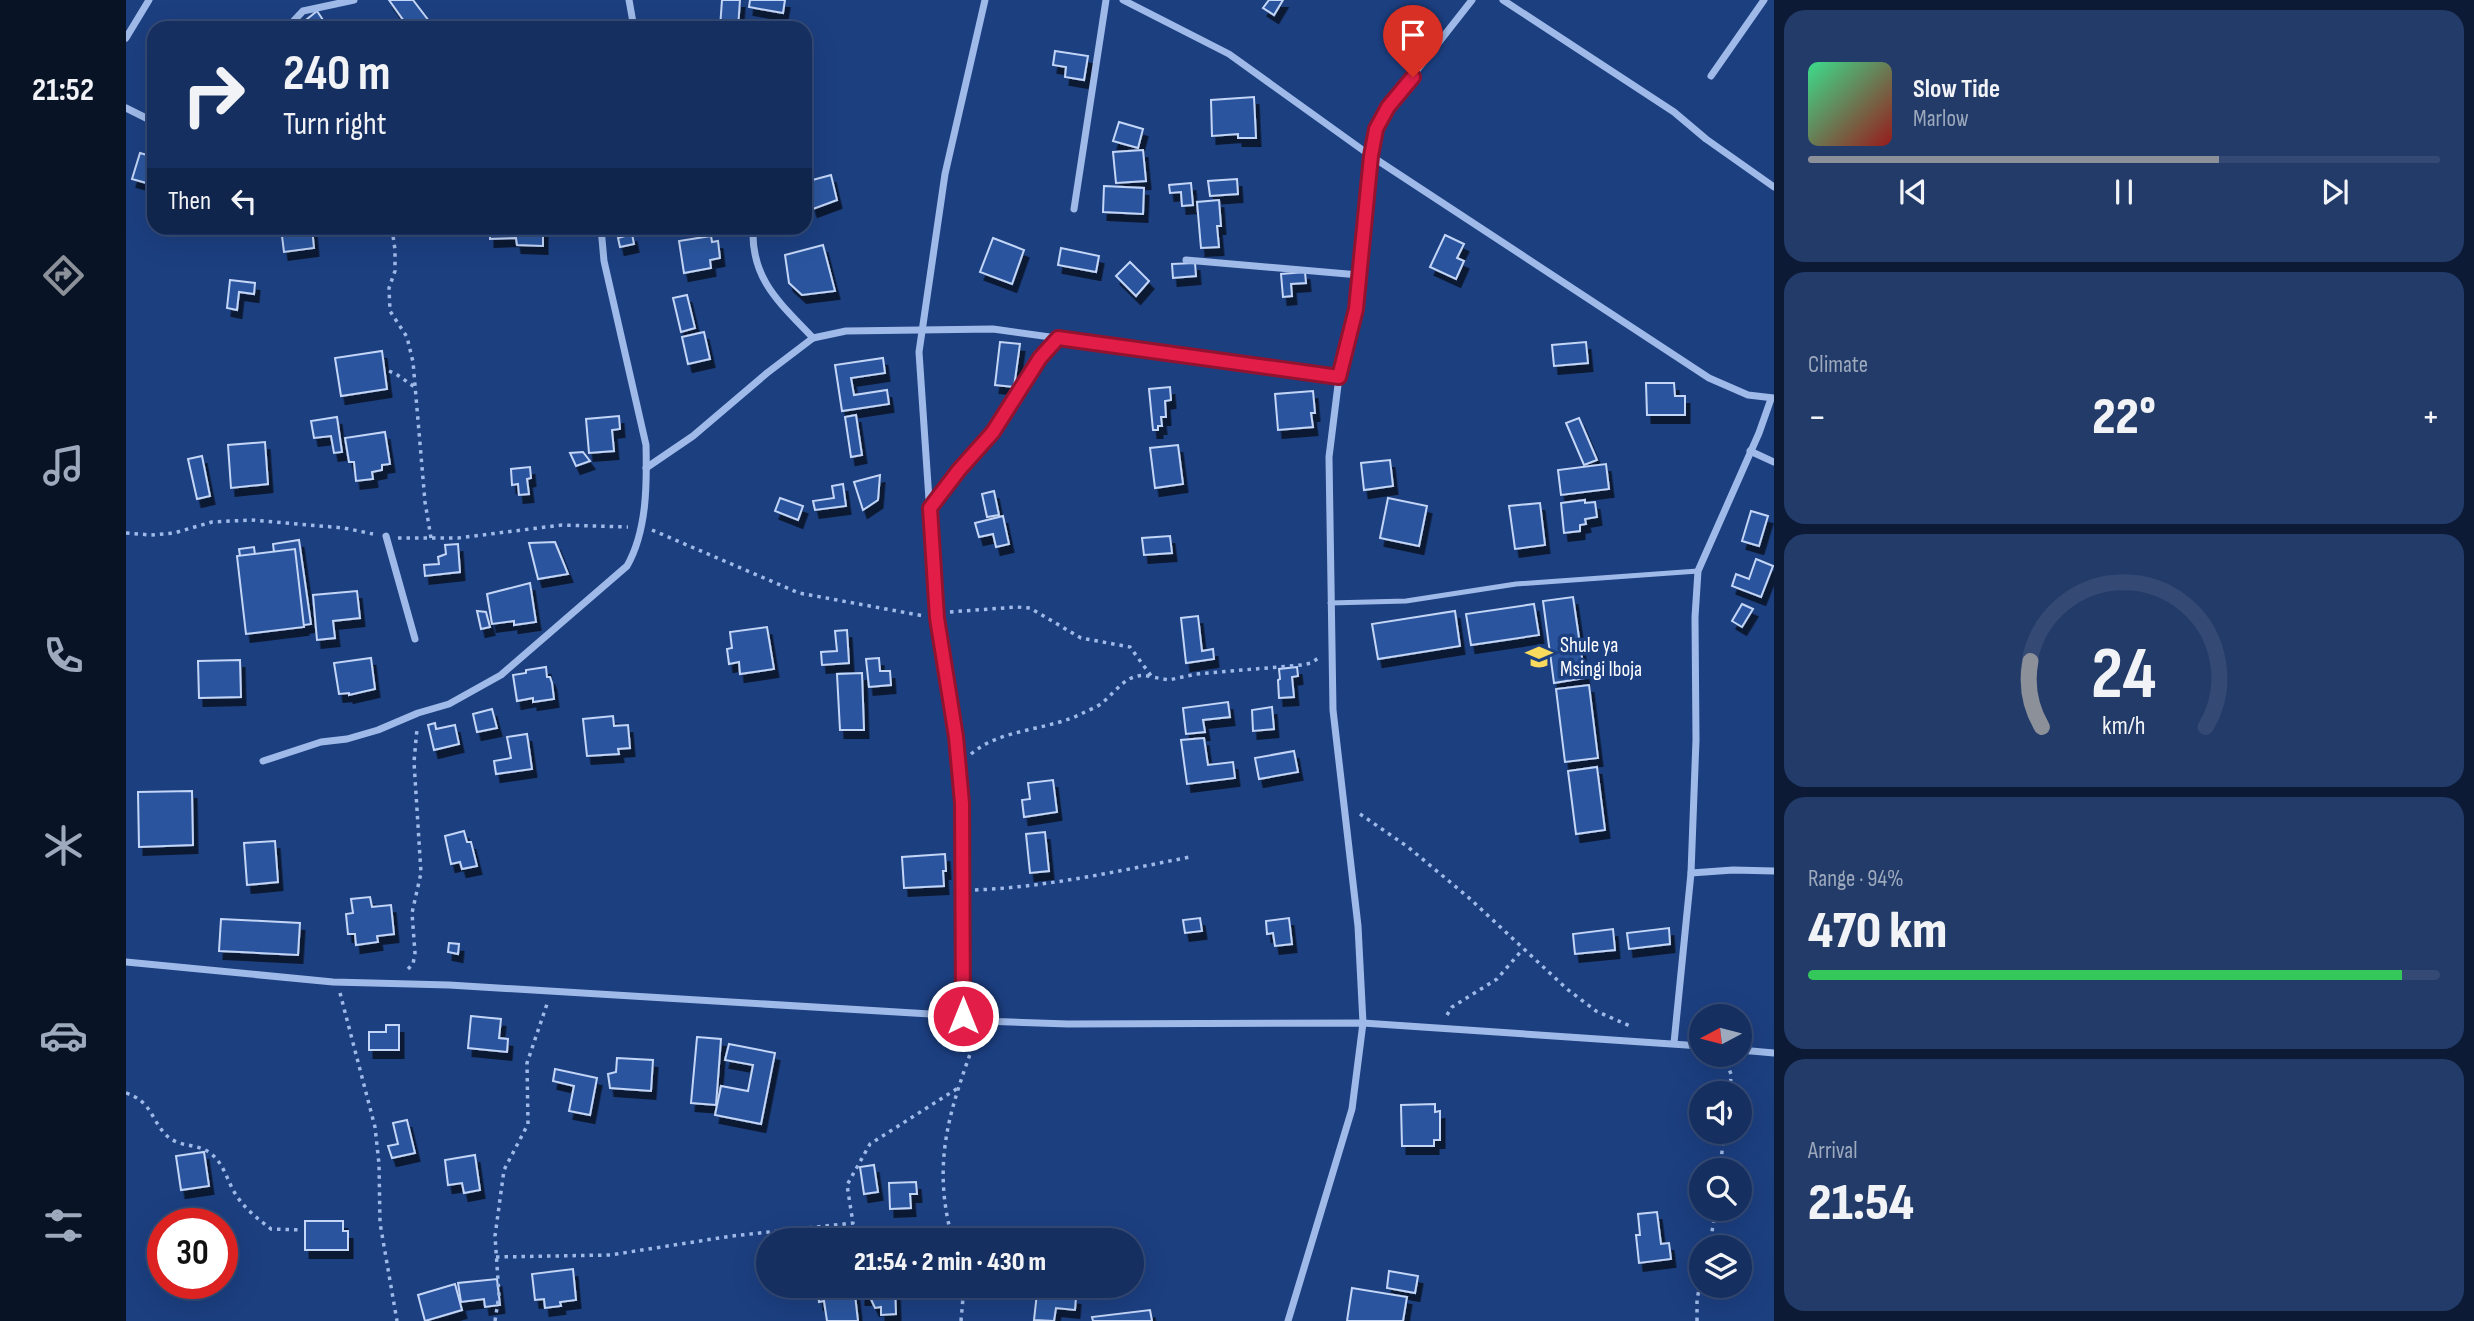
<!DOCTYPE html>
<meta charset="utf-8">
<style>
:root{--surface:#152f60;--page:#223b69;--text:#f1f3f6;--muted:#9da9bd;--line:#344a75;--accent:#8c9099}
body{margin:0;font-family:"Sofia Sans Condensed",sans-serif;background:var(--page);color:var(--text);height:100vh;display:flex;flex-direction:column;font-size:26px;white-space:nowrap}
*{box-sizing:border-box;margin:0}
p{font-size:23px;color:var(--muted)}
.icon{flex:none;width:38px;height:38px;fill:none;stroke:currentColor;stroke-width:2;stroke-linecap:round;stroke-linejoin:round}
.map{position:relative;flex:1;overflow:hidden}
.panel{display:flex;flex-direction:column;gap:10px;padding:10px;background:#0c1a35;width:700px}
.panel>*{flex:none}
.guide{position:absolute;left:21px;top:21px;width:665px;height:214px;border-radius:21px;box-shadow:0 7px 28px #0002,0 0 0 2px var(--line);background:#152f60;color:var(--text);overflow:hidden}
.needle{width:46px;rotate:263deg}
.controls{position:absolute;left:1563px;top:1004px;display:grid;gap:14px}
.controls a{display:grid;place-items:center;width:63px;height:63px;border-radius:50%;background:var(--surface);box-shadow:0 7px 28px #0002,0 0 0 2px var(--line);font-size:35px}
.speed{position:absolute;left:21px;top:1208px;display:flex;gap:14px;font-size:35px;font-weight:700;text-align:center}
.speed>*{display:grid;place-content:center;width:91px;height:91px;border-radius:50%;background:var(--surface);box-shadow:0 7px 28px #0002,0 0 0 2px var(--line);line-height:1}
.speed .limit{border:10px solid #d22;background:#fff;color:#111}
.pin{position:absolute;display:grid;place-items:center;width:60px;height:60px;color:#fff;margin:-72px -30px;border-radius:50% 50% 50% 0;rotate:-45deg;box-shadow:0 0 7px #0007}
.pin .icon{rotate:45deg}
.me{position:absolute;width:77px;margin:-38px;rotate:0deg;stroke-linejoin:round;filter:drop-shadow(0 0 5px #0008)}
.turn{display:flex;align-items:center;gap:24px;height:147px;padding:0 21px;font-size:32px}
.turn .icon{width:91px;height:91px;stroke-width:2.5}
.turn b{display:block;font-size:49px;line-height:60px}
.then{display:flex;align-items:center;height:66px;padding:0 21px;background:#0003;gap:14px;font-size:26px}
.big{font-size:52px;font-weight:800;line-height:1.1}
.panel .widget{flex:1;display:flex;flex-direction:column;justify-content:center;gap:10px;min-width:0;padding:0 24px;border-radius:21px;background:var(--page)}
.panel .dial{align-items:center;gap:0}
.dial svg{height:182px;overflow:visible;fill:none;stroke:var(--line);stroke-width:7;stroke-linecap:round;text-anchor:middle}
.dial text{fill:var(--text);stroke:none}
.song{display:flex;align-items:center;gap:21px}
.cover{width:84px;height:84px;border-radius:10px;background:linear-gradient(135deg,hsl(150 70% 55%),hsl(0 70% 35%))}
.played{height:7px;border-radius:4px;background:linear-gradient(90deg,var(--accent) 65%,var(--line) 65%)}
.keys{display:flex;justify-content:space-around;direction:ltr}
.heat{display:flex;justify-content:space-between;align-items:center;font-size:38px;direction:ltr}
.charge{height:10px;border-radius:5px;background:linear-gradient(90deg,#34c759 94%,var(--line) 0)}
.trip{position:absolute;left:630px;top:1228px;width:388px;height:70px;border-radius:35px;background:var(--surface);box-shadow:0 7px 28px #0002,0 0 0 2px var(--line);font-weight:800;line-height:70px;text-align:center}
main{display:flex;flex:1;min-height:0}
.menu{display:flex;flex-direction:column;width:126px;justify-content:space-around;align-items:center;background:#081326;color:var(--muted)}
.menu .icon{width:49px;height:49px}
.menu .selected{color:var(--accent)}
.menu b{font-size:32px;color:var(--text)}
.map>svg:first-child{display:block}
.building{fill:#2b549e;stroke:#c3d6f7;stroke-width:2;filter:url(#shadow)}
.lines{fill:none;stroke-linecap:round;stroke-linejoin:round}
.path{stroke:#9fbae9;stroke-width:3.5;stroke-dasharray:3.5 5;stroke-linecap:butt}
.service{stroke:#9fbae9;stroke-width:5}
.minor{stroke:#9fbae9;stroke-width:7}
.route-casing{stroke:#92132f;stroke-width:18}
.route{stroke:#e11d48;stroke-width:12}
.labels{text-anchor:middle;stroke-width:7;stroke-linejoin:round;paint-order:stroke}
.poi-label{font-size:21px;fill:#fff;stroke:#1c3f80;text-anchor:start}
</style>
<main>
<nav class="menu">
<b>21:52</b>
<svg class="icon selected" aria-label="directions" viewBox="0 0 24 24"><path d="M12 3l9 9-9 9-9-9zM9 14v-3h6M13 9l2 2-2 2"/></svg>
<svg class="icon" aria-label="music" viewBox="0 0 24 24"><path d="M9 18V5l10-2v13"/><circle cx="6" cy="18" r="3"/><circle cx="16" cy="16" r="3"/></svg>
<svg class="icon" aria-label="phone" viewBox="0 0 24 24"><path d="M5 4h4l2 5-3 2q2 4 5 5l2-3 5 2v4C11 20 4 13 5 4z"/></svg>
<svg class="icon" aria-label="climate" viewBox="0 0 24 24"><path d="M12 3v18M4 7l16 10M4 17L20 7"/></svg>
<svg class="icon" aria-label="car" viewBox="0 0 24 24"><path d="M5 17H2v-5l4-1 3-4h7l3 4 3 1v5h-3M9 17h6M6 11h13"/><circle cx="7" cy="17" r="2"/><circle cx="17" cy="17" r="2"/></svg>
<svg class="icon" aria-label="filters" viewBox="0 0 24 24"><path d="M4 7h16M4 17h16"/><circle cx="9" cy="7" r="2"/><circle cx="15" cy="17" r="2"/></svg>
</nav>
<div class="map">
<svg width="1648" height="1321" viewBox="0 0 1648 1321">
<defs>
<filter id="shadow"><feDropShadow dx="4.5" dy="8" stdDeviation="0" flood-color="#0009"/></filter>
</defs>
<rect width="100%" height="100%" fill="#1c3f80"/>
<g class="building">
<polygon points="263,0 287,0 303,21 292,28 283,28"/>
<polygon points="596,0 614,0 612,28 594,28"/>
<polygon points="624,0 659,0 657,13 623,7"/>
<polygon points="1143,0 1157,0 1148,15 1137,8"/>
<polygon points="191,11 201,26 198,28 177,28 175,24"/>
<polygon points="929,51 962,56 958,80 939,77 940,67 927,65"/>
<polygon points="1128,97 1130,138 1112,138 1112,134 1086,136 1085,100"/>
<polygon points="993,122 1017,129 1012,148 987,141"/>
<polygon points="1017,150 1020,181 990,183 987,152"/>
<polygon points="14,153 28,157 28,169 24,184 6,179"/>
<polygon points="705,175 711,200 687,209 679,182"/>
<polygon points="1111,179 1112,194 1084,196 1082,181"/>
<polygon points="1065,183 1067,205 1056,206 1055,192 1044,193 1043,185"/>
<polygon points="978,186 1018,188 1017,214 977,212"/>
<polygon points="1093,200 1095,226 1091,226 1093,247 1075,248 1071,202"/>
<polygon points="155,228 186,228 188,248 158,252"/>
<polygon points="364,228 417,228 417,246 391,245 390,238 364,239"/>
<polygon points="506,234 508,244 494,247 492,238"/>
<polygon points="1319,235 1338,244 1331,258 1338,261 1330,279 1304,267"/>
<polygon points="585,236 586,242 592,241 594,258 584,260 585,268 558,273 553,241"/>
<polygon points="867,238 898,250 886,284 854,272"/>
<polygon points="697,245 709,291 676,295 663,283 659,255"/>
<polygon points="935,248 973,256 970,272 932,265"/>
<polygon points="1004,262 1023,281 1010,296 990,276"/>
<polygon points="1069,263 1070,276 1047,278 1046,264"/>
<polygon points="1179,272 1180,283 1165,284 1166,296 1157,297 1155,274"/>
<polygon points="104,280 129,283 128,294 113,292 111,310 101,308"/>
<polygon points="561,295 569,328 555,332 547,298"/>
<polygon points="578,332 584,359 562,364 556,337"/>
<polygon points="874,342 894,344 888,387 869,385"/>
<polygon points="1460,342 1462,363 1428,366 1426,345"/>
<polygon points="256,351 261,389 215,396 209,358"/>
<polygon points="757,358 759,373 725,378 728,395 761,390 763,404 716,411 709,365"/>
<polygon points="1520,383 1548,383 1549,396 1559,396 1559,415 1521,415"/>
<polygon points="1044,387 1045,400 1039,401 1040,417 1035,417 1036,426 1032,426 1032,430 1027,430 1023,389"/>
<polygon points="1187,391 1189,413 1185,413 1187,427 1152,430 1149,394"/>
<polygon points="730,415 736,455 725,457 719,417"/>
<polygon points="493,416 494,429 486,430 488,451 463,453 460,419"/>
<polygon points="211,417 216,452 208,453 205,436 188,438 185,421"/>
<polygon points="1453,418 1471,460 1458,465 1440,423"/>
<polygon points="259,432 264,464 256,465 256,470 246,472 247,479 230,481 228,462 223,462 219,438"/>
<polygon points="139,442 142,484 105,488 102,445"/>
<polygon points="1052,445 1057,484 1029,488 1024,448"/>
<polygon points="457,452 464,461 450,466 444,453"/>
<polygon points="76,456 84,496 71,499 62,459"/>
<polygon points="1264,460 1267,486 1238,490 1235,463"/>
<polygon points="1480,464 1483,489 1435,495 1432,470"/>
<polygon points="404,467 405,478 401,479 403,494 393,495 392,484 386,485 385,469"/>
<polygon points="754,475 752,500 737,510 728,482"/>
<polygon points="717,484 720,506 689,510 687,501 708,498 706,486"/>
<polygon points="868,491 873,515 861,517 856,494"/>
<polygon points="654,498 677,506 672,520 649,511"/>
<polygon points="1262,498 1301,506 1293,546 1254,538"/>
<polygon points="1459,500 1459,503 1469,502 1471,517 1459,519 1460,524 1454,525 1454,531 1438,533 1435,503"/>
<polygon points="1414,503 1419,545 1389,549 1383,506"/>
<polygon points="1625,511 1642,516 1633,546 1616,541"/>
<polygon points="877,516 883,544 870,547 867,534 853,537 849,523"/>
<polygon points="1044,536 1046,553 1018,555 1016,538"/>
<polygon points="173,540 185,624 125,633 113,549 128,547 137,616 168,611 160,558 149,560 147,544"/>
<polygon points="429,542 442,574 412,579 403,543"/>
<polygon points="332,544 334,572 299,576 298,565 313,564 312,557 320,554 319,545"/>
<polygon points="169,549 178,627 120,634 111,556"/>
<polygon points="1630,559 1647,566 1635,597 1606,586 1610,574 1623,579"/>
<polygon points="404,583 410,622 388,625 388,621 366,624 361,594"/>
<polygon points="231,591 234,618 207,621 209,638 191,640 187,595"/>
<polygon points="1447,597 1459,678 1428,683 1417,601"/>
<polygon points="1408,604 1413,635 1345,645 1340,614"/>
<polygon points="1616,604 1627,609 1616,627 1606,621"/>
<polygon points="351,611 360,612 364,627 355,629"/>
<polygon points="1329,611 1334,646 1252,659 1246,624"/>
<polygon points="1072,616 1076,651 1087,649 1088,659 1060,663 1055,618"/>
<polygon points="641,627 648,669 614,674 613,662 603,664 601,649 606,648 604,632"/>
<polygon points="721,630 723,663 696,665 695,652 711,651 709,631"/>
<polygon points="245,658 249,689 223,695 223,693 213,694 208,663"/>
<polygon points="753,658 754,671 764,671 765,685 743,687 740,659"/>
<polygon points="114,660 115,697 73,698 72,661"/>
<polygon points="420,667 421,677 424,677 426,683 428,699 407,702 407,698 391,701 387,675 400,673 400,670"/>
<polygon points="1171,667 1172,676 1166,677 1168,697 1153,698 1152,680 1154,679 1153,669"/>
<polygon points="736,673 738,730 714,730 711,674"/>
<polygon points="1463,685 1472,758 1439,762 1430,689"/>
<polygon points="1102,702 1104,717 1077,720 1079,732 1060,734 1057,708"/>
<polygon points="1146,707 1148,729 1127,731 1126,710"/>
<polygon points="366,709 371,728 351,732 347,714"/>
<polygon points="487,716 488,726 502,725 504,748 492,749 493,754 461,756 457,719"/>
<polygon points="309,723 310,729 329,725 333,744 308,750 302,725"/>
<polygon points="401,734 406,769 370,774 368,761 385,758 381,737"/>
<polygon points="1078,738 1082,765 1107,762 1109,778 1061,784 1055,740"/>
<polygon points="1168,751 1172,772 1133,779 1129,758"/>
<polygon points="1471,767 1479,830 1450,834 1442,771"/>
<polygon points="927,780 931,812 898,817 896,800 904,799 902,783"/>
<polygon points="66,791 67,845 13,847 12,792"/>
<polygon points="338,831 341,842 345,842 351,866 336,869 334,862 325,864 319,836"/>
<polygon points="919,832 923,871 904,873 900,834"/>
<polygon points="149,841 152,882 121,885 118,843"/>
<polygon points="819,854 820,871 817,871 818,886 778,888 776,857"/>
<polygon points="244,897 246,907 265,905 268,934 251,936 252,942 230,945 229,934 222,934 220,914 227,913 225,899"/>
<polygon points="1074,918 1076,931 1059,933 1057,920"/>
<polygon points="1163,918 1166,944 1149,946 1147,933 1141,934 1140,921"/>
<polygon points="95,919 174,923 172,955 93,951"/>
<polygon points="1543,928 1544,944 1503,949 1501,933"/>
<polygon points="1487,929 1489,950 1449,954 1447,934"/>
<polygon points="323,943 333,944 332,954 322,952"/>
<polygon points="345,1016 375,1019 373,1038 382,1039 381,1052 342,1048"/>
<polygon points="260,1025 273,1025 273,1050 243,1050 243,1032 260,1032"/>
<polygon points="571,1037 595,1039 590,1105 565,1103"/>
<polygon points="603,1044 649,1053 635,1124 589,1115 595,1086 622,1091 627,1065 599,1060"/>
<polygon points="491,1058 527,1060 525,1091 484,1088 482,1074 490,1072"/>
<polygon points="429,1069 471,1078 464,1115 443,1111 448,1086 427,1081"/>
<polygon points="1309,1104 1309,1112 1314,1111 1314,1140 1308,1140 1308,1146 1276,1146 1275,1105"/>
<polygon points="281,1120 289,1153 266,1158 262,1146 272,1144 267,1123"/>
<polygon points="78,1152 83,1186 55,1190 50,1156"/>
<polygon points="349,1155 354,1190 338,1193 336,1183 322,1185 319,1160"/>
<polygon points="748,1165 752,1192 738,1194 734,1167"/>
<polygon points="790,1182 791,1194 784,1194 785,1208 764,1209 763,1183"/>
<polygon points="1531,1212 1535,1244 1543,1243 1545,1259 1513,1263 1510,1235 1514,1235 1512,1214"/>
<polygon points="179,1221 217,1221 217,1231 222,1231 222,1250 179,1250"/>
<polygon points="753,1233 754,1241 738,1241 737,1235"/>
<polygon points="447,1269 450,1300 434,1302 435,1306 419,1308 418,1299 409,1300 406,1274"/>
<polygon points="1263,1271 1292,1276 1289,1293 1261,1288"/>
<polygon points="371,1279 374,1305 359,1307 358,1299 335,1302 332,1283"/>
<polygon points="329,1284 336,1310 299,1321 292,1295"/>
<polygon points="691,1286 728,1286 732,1321 701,1321 698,1301 693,1302"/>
<polygon points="769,1286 770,1314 755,1315 755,1307 749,1308 744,1297 735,1297 735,1288"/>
<polygon points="1226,1288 1281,1297 1277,1321 1221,1321"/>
<polygon points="911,1293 950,1297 949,1310 930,1308 928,1321 908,1320"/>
<polygon points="1024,1310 1026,1321 967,1321 966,1317"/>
</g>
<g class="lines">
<g class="path">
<polyline points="266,228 269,250 269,271 263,288 264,311 281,337 287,362 299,502 305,538"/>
<polyline points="263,371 270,374 290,388"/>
<polyline points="526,530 673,593 798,616"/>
<polyline points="0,533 25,535 48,533 86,522 125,520 218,528 247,534"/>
<polyline points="272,538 332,538 436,525 502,527"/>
<polyline points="824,612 890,607 904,608 955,638 1004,647 1026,677 1043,680 1070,674 1176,665 1185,663 1194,657"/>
<path d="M845,754C875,728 922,731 957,713C963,710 971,707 976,703C992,690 1002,670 1026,677"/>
<polyline points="1234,814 1282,847 1342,897 1441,989 1470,1011 1504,1026"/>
<path d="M849,890C921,887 993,871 1064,857"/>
<polyline points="282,969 287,964 289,953 286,913 295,873 288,762 291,729"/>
<polyline points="214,993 249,1127 253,1164 254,1223 271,1321"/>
<polyline points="1321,1015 1326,1007 1371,979 1397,949"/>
<polyline points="1597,1055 1605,1074 1604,1094"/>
<path d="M0,1093C26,1102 24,1118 40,1135C53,1148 71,1143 84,1153C98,1163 101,1181 110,1195C119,1209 132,1219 145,1229L176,1230"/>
<polyline points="1594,1171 1598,1132"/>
<path d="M827,1241C804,1160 825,1107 852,1032"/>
<polyline points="1583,1248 1590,1209"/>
<polyline points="370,1257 484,1255 606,1236 727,1223 721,1185 744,1144 832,1088"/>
<polyline points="369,1321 373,1295 369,1236 378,1170 402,1124 401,1063 421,1004"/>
<polyline points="835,1321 838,1286"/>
<polyline points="1571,1321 1571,1299 1575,1281"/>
</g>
<polyline class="service" points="1204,603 1280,601 1390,584 1572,571"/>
<g class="minor">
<polyline points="503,0 508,28"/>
<polyline points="997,0 1103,54 1245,156 1583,378 1622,395 1648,398"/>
<polyline points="1377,0 1548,112 1580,139 1648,187"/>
<polyline points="161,28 177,11 228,0"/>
<polyline points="0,38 23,0"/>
<polyline points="1585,76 1638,0"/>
<polyline points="0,108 28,122"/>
<polyline points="948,209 980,0"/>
<path d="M627,228C625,280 654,303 687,338"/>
<polyline points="1060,260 1233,275"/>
<polyline points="1624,451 1648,462"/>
<polyline points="520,468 567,436 641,373 687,338 720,331 867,329 1213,377"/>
<polyline points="804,507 833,469 867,432 913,358 932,338"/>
<polyline points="260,536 289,639"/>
<path d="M137,761L195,742L221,739L252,730L292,713L323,704L375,675L501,566C521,531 521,484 520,445L478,261L475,228"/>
<polyline points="1565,873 1607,870 1648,871"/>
<polyline points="0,962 207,982 323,985 837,1016 855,1021 942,1024 1237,1023 1575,1046"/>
<polyline points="837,1016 836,803 830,738 811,618 793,352 819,174 859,0"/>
<polyline points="1548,1043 1565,873 1570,740 1569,617 1572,571 1633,433 1645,399"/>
<polyline points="1614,1050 1648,1053"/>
<polyline points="1162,1321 1226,1109 1237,1023 1232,926 1207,710 1203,457 1213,377 1230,309 1245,156 1250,129 1262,107 1346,0"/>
</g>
</g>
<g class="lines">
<g class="route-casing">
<polyline id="route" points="837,1016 836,803 830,737 811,618 804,508 833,470 867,432 914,358 932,338 1213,377 1230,309 1245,156 1250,129 1262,107 1287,77"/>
</g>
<use href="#route" class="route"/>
</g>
<defs>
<g id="school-bare" transform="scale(2.1)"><path d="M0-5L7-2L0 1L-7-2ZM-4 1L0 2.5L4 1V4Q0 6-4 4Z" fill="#fada5c" stroke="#1c3f80" stroke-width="2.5" paint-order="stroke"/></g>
</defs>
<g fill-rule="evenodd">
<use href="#school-bare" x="1413" y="657"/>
</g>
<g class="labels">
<g class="poi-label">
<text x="1434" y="652">Shule ya<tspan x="1434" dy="24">Msingi Iboja</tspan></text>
</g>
</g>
</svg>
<div class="controls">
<a><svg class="needle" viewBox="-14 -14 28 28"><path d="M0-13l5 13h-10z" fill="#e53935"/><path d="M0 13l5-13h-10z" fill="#9da9bd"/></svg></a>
<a><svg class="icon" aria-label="sound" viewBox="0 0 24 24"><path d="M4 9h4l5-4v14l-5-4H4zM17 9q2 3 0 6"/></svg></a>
<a><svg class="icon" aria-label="search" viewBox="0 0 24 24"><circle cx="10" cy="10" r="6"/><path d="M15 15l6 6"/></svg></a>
<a><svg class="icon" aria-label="layers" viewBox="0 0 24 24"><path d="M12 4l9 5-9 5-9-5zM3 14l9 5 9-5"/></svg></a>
</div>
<div class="speed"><div class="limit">30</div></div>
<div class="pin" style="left:1287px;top:77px;background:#d93025"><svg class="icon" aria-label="arrive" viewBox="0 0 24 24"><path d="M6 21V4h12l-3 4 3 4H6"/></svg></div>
<svg class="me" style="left:837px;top:1016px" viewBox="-20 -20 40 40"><circle r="17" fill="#e11d48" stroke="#fff" stroke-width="3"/><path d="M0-11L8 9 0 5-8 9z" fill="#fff"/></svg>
<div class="trip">21:54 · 2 min · 430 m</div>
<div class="guide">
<div class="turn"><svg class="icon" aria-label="right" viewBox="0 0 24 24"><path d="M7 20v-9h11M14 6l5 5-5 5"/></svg><div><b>240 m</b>Turn right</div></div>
<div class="then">Then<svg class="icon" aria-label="left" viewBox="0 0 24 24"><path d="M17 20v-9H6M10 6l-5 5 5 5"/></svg></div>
</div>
</div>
<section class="panel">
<div class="widget">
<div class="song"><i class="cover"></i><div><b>Slow Tide</b><p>Marlow</p></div></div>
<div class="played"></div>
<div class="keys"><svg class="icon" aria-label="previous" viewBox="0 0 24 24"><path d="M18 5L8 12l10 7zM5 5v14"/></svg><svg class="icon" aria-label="pause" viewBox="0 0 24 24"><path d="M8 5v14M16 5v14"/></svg><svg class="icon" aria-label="next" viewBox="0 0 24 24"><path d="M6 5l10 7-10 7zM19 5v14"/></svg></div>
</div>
<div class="widget"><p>Climate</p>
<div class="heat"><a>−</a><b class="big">22°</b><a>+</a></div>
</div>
<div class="widget dial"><svg viewBox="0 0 100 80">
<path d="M14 69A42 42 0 1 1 86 69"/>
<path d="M14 69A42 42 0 0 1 9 40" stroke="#8c9099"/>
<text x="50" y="56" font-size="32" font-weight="700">24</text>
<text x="50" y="72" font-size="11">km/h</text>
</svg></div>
<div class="widget"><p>Range · 94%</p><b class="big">470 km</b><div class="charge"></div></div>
<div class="widget"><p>Arrival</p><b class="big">21:54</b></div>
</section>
</main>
